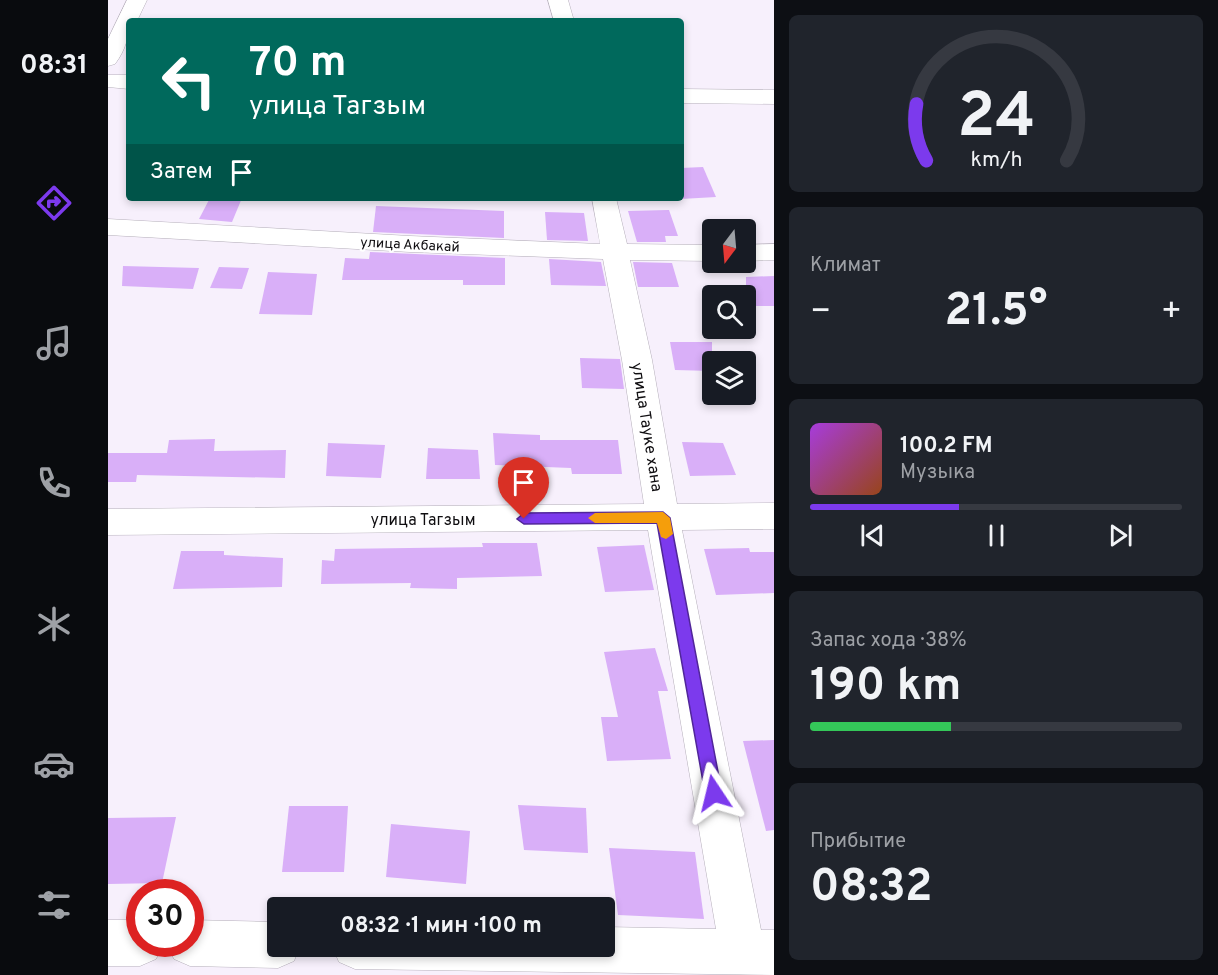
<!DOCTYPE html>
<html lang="ru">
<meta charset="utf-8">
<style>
:root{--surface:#171b24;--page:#20242c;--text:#f1f3f6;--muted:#9ea1a6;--line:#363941;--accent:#7c3aed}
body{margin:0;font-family:Overpass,sans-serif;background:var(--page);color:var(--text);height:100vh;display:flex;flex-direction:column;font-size:22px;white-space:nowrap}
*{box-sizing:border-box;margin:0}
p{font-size:20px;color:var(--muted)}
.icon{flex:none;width:33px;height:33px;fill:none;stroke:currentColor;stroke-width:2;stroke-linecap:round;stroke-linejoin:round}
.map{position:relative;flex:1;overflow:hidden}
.side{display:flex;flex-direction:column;gap:15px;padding:15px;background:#0d0f14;width:444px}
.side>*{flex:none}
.guide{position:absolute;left:18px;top:18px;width:558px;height:183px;border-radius:6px;box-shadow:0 3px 9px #0003;background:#00695c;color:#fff;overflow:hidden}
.needle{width:39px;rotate:196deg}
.buttons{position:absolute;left:594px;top:219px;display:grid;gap:12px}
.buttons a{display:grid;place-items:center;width:54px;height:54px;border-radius:6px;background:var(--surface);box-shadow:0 3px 9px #0003;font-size:30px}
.speed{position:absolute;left:18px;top:879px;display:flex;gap:12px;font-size:30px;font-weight:700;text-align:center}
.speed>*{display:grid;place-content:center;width:78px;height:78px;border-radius:50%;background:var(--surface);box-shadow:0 3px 9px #0003;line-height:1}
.speed .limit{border:9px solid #d22;background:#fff;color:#111}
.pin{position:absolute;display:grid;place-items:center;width:51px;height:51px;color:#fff;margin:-62px -26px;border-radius:50% 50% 50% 0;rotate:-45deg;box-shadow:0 0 6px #0007}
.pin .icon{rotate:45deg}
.me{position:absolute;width:66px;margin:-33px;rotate:350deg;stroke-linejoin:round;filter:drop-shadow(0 0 4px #0008)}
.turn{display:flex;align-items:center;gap:21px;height:126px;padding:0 24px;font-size:27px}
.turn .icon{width:78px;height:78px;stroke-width:2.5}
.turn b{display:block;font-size:42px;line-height:51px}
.then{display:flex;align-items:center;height:57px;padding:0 24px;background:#0003;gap:12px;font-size:22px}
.big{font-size:45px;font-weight:700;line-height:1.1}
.side .tile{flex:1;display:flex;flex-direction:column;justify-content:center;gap:9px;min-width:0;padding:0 21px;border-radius:9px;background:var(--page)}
.side .dial{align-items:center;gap:0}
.dial svg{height:156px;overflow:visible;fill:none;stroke:var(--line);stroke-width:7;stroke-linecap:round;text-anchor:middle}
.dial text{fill:var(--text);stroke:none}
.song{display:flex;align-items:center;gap:18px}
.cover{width:72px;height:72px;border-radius:9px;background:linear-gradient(135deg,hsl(280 70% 55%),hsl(20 70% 35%))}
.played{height:6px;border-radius:3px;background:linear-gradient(90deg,var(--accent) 40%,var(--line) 40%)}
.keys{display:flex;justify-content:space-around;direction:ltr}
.heat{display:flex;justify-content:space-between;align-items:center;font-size:33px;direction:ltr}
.charge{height:9px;border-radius:4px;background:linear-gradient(90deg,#34c759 38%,var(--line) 0)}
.trip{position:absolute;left:159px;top:897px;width:348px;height:60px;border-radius:6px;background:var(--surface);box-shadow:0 3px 9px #0003;font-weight:700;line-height:60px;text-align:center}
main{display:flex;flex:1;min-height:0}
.menu{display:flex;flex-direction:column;width:108px;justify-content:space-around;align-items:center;background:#090b0e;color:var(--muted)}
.menu .icon{width:42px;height:42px}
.menu .selected{color:var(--accent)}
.menu b{font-size:27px;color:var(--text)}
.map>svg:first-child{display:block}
.building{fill:#d9aff8}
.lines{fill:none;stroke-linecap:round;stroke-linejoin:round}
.minor-casing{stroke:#b5afba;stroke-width:1}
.minor{fill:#fff;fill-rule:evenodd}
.route{fill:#7c3aed;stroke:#51269a;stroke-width:1.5}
.slow{fill:#f59e0b}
.labels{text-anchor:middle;stroke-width:4.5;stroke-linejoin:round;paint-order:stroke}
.far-street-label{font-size:14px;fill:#0f0d10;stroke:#fff}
.street-label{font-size:16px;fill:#0f0d10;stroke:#fff}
</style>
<main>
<nav class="menu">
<b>08:31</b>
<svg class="icon selected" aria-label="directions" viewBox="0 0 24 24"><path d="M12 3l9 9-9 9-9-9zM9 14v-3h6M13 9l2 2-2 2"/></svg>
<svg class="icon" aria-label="music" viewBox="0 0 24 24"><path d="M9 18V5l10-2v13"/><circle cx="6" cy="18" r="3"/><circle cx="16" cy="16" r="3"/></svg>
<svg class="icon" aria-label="phone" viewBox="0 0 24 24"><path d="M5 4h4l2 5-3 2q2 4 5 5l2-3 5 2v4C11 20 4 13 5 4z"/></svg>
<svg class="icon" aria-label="climate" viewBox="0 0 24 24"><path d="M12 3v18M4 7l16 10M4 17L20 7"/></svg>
<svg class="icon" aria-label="car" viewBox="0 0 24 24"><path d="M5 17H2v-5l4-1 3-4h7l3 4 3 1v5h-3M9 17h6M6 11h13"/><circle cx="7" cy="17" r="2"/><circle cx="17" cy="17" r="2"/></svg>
<svg class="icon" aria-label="filters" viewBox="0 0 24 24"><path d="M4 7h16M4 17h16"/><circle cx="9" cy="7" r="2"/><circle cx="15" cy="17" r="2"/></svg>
</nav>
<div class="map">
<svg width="666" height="975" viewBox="0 0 666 975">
<rect width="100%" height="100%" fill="#f7f0fc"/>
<g class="building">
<polygon points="595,167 608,197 573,199 573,168"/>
<polygon points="102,198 134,198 124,222 91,219"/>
<polygon points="268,206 396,211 396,238 265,232"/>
<polygon points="561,210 570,236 557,236 558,242 529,242 520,211"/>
<polygon points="437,212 476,213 480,241 439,240"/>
<polygon points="262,252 397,258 397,285 355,285 355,280 234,280 237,258 261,259"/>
<polygon points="441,259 493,262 498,286 443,285"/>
<polygon points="525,262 564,263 571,287 530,287"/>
<polygon points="15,266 91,268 85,289 14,286"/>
<polygon points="111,267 141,268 134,289 102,288"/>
<polygon points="160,272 209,274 204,315 151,314"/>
<polygon points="666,276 666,306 638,306 638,277"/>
<polygon points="562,342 604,342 604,371 567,370"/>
<polygon points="472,358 512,359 516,389 474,388"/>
<polygon points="385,433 432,435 432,440 510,440 514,474 464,474 463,468 387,465"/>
<polygon points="107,439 106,451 178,450 177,478 29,475 28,482 0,482 0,453 59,453 61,440"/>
<polygon points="574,442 615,443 628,475 582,476"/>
<polygon points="220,443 277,445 273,478 218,476"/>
<polygon points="320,448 370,450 372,479 318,479"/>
<polygon points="374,543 429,543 434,576 349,578 349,589 302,588 303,583 213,584 214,560 226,561 227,549 375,547"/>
<polygon points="536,545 546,590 497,592 489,547"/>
<polygon points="641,548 642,552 666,552 666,593 608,595 596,549"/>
<polygon points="73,551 116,551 116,555 175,558 174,587 65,589"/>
<polygon points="547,648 560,691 550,691 563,759 499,761 493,717 510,717 496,652"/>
<polygon points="666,740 666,830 658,831 635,741"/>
<polygon points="410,805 478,808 480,853 416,850"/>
<polygon points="181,806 240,806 236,872 174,872"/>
<polygon points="68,817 54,883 0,884 0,818"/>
<polygon points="283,824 362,831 358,884 278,877"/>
<polygon points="501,848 587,852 596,919 510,915"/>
</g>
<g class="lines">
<g class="minor-casing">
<g id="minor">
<path d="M19,0H39L29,21H21C21,37 17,51 7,64L0,66V39Z"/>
<polygon points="440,0 460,0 466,21 446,21"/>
<polygon points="0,75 21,75 21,89 0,87"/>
<polygon points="573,89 666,90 666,104 573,103"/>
<polygon points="484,198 508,198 519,244 604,245 604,261 522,260 544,360 569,504 666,503 666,529 574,530 653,930 666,930 666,975 247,969 231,962 224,946 496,946 496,927 608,929 540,530 0,535 0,509 536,504 514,360 495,259 302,252 0,235 0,219 302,236 492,244"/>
<polygon points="666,244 666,260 638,261 638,245"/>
<polygon points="0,920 32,920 32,944 55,944 48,959 32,966 0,966"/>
<polygon points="82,920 170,922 170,946 192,946 186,961 170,968 82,966 66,959 59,944 82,944"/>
</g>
</g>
<use href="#minor" class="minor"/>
</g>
<polygon class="route" points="555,512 562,518 614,793 612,799 606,801 600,799 597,793 549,523 416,524 409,519 416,513"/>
<polygon class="slow" points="555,512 562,518 565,534 558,539 553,537 549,523 487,523 480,518 487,513"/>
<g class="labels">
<g class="far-street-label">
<text transform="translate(302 244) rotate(3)" y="5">улица Акбакай</text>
</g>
<g class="street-label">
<text transform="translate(540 427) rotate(81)" y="6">улица Тауке хана</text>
<text x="315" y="525">улица Тагзым</text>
</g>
</g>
</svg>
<div class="buttons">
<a><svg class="needle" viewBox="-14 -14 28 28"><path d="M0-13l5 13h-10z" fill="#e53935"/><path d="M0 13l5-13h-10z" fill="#9ea1a6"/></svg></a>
<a><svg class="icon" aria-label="search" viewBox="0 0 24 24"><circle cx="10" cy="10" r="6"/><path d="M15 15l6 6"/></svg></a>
<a><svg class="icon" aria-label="layers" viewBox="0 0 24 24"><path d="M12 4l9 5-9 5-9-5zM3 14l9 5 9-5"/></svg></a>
</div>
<div class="speed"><div class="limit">30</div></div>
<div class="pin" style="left:416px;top:519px;background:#d93025"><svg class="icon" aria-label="arrive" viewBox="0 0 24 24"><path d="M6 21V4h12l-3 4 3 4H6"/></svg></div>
<svg class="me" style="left:606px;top:793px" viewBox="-20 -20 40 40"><path d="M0-17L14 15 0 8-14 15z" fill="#7c3aed" stroke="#fff" stroke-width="4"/></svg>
<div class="trip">08:32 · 1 мин · 100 m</div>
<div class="guide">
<div class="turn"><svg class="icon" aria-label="left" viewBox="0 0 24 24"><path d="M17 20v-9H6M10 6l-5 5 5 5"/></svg><div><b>70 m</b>улица Тагзым</div></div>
<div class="then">Затем<svg class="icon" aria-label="arrive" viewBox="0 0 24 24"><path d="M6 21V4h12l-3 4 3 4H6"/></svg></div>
</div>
</div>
<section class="side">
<div class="tile dial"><svg viewBox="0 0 100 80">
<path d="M14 69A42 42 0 1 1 86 69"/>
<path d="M14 69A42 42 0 0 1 9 40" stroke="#7c3aed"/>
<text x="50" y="56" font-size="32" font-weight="700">24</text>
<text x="50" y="72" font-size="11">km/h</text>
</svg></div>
<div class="tile"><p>Климат</p>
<div class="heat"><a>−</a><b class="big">21.5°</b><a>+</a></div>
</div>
<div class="tile">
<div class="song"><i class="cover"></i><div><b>100.2 FM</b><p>Музыка</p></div></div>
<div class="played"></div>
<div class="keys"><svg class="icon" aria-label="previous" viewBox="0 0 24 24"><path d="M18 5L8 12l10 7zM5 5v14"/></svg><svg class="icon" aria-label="pause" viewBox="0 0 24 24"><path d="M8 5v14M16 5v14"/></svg><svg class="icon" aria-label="next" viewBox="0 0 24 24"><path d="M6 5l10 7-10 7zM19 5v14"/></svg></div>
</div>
<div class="tile"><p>Запас хода · 38%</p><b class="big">190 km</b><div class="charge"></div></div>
<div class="tile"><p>Прибытие</p><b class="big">08:32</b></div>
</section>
</main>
